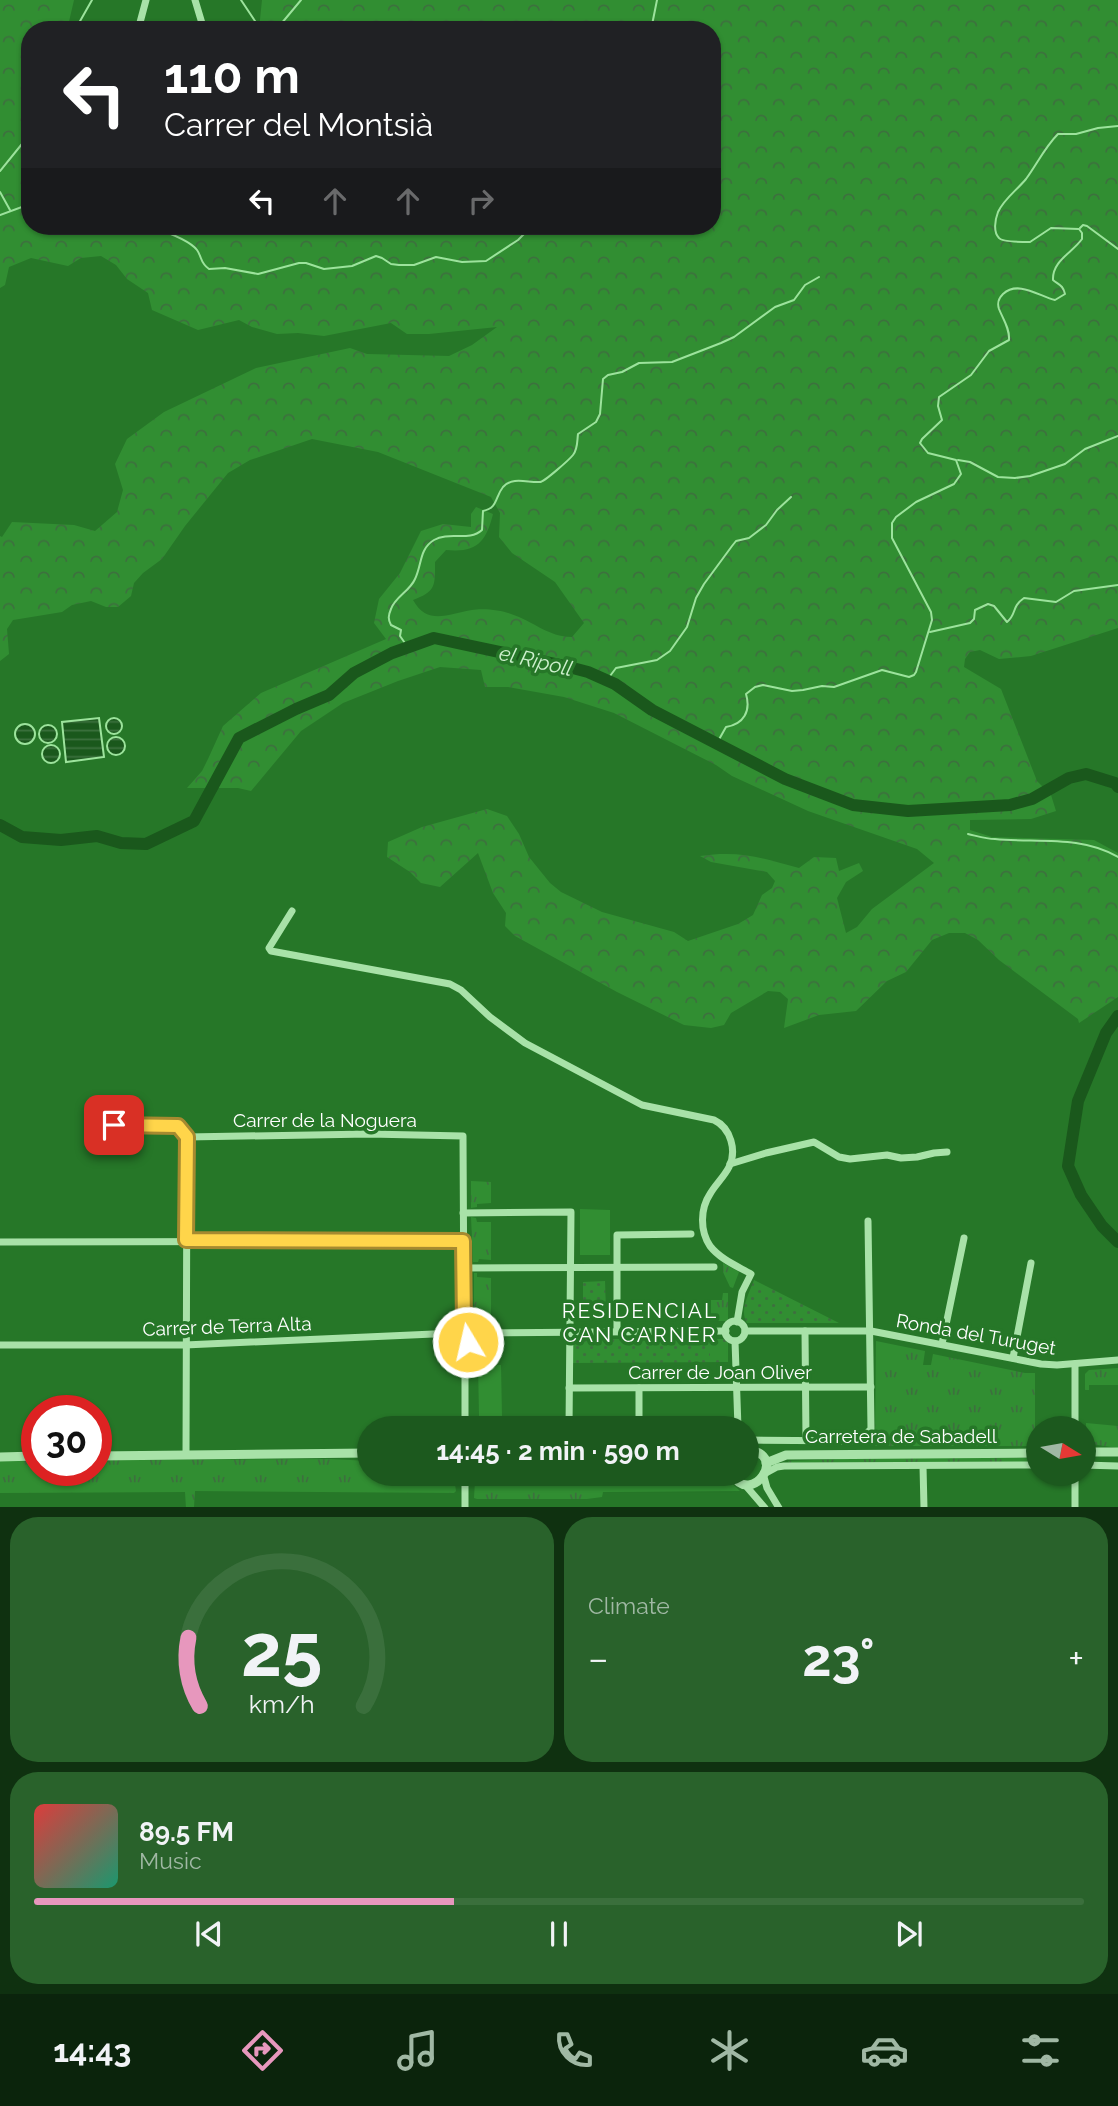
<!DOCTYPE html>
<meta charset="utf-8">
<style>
:root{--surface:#1c591e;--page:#29622b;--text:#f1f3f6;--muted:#a0b8a4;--line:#3a6f3c;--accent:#e797bd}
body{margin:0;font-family:Raleway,sans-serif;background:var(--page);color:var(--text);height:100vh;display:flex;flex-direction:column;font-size:26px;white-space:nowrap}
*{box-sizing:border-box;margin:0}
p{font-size:23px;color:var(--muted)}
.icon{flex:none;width:38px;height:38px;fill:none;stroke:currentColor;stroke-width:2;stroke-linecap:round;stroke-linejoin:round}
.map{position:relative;height:1507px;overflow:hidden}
.details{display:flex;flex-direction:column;gap:10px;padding:10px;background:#0f3110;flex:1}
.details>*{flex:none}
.guide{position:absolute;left:21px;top:21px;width:700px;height:214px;border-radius:28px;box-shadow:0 2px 5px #0004;background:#202124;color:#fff;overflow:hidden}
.needle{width:46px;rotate:101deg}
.controls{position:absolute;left:1026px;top:1416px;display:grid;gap:14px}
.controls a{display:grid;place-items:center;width:70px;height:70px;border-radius:50%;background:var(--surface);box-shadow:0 2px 5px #0004;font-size:35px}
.speed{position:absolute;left:21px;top:1395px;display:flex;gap:14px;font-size:35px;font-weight:700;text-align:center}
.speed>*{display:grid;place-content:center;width:91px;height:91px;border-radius:50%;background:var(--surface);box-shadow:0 2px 5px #0004;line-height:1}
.speed .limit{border:10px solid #d22;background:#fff;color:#111}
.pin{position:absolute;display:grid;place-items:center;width:60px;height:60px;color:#fff;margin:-30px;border-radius:14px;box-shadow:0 4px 10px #0006}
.me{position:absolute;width:77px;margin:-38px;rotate:351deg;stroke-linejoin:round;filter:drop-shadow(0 0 5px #0008)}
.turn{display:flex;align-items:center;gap:24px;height:147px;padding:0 28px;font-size:32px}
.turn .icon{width:91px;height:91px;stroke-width:2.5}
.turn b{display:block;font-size:49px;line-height:60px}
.lanes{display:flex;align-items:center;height:66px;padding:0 28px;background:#0003;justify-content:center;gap:35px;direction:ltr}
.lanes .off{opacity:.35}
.big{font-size:52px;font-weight:700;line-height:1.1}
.details .card{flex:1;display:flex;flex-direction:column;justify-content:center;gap:10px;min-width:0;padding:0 24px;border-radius:28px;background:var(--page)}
.details .dial{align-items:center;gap:0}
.dial svg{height:182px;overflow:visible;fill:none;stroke:var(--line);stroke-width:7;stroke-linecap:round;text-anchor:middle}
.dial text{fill:var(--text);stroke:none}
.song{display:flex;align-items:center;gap:21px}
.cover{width:84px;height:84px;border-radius:10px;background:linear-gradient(135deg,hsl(0 70% 55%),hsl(160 70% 35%))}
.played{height:7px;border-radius:4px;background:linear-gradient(90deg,var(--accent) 40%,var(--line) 40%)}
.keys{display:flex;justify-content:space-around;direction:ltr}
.heat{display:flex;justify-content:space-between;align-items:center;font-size:38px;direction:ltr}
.details .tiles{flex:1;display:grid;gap:10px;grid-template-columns:1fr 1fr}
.card:last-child{grid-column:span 2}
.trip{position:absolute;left:357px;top:1416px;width:402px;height:70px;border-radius:35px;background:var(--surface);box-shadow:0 2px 5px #0004;font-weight:700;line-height:70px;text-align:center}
.dock{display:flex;height:112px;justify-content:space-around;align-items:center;background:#0b240c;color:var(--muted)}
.dock .icon{width:49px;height:49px}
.dock .active{color:var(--accent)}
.dock b{font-size:32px;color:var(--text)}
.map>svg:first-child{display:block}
.grass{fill:url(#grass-tufts)}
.forest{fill:url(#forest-crowns)}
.park{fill:url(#park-dots)}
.garden{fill:#318e32}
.water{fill:url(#water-rules);stroke:#9ce39c;stroke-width:2}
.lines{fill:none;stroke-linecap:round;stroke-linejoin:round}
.stream{stroke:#9ce39c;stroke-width:2}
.river{stroke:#1a581c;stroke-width:12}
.minor{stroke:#a8e2a8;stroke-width:7}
.tertiary{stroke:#a8e2a8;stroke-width:9}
.route-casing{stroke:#a68a30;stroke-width:18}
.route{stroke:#ffd54a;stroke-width:12}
.labels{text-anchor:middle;stroke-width:7;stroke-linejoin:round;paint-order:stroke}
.street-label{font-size:19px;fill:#fff;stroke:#267728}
.water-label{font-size:21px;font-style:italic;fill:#cef1ce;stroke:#267728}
.neighbourhood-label{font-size:21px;letter-spacing:2px;fill:#fff;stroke:#267728}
</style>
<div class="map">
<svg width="1118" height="1508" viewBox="0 0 1118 1508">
<defs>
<pattern id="grass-tufts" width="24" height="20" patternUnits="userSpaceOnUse" patternTransform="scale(1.75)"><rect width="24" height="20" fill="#318e32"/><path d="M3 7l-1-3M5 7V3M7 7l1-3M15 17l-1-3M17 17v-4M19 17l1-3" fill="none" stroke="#3d703e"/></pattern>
<pattern id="forest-crowns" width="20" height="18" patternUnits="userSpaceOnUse" patternTransform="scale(1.75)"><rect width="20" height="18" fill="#318e32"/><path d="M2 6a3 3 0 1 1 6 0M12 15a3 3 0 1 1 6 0" fill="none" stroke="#3d703e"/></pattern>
<pattern id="park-dots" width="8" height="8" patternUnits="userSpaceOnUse" patternTransform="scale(1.75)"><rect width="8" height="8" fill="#318e32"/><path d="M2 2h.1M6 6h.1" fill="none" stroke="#3d703e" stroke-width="1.8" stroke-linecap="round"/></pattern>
<pattern id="water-rules" width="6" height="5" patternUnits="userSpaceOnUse" patternTransform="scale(1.75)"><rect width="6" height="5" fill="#1a581c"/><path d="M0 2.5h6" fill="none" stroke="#3c713e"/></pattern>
</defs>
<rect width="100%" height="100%" fill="#267728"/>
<g class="grass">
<polygon points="471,1181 491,1182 491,1203 477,1204 477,1207 471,1208"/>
<polygon points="471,1217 476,1218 477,1222 491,1222 491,1260 479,1259 478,1262 473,1262"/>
<polygon points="723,1263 739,1272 733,1288 730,1287 723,1272"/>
<polygon points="474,1273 477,1273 477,1277 491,1278 491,1322 474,1321"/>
<polygon points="723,1293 728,1293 728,1319 726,1321 718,1321 718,1316 713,1316 712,1321 710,1321 711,1300 722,1300"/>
<polygon points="876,1341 925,1351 923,1365 931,1365 933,1354 1025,1373 1035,1373 1035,1446 875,1446"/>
<polygon points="1118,1368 1118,1385 1089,1385 1089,1390 1085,1390 1085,1374 1089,1370"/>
<polygon points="1086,1423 1118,1426 1118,1448 1091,1444 1086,1440"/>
<polygon points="868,1458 1038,1458 1038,1462 789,1463 788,1461"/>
<polygon points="331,1459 369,1461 369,1474 454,1474 457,1478 454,1478 456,1491 454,1493 195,1491 194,1507 186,1508 185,1492 0,1493 0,1461 37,1461 37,1470 96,1470 96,1460"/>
<polygon points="475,1474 722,1474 740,1491 603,1492 602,1497 587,1499 477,1499 474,1498 475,1481 473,1480"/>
</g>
<path class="forest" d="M0,0H74L67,30H30V226H712V30H259L262,0H1118V628L1031,656L999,659L980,650L970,652L965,659L964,667L1001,689L1037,781L1051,795L1056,811L1031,819L970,820V830L992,837L1094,840L1118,853V997L1079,1023L1078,1019L999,960L978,940L965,933H949L932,940L906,972L887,981L856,1011L819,1015L784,1028L788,999L780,992L768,991L731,1013L724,1025L711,1028L684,1025L617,992L515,936L505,926L506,913L493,893L478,853L440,887L421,883L410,872L387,857L388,842L422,827L487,809L507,816L519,834L529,857L550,883L561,892L602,912L674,932L688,941L738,924L753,915L762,895L772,888L775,881L767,872L711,862L700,856C740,850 761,858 799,868L814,857L836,858L839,871L859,863L863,871L846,882L837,898L846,933L857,927L872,909L934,863L917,849L808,811L732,776L716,765L614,713L564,697L508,687H485L481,670L440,667L398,681L343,703L301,731L251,791L238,788H187L202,771L208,759L223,726L261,693L386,639L374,623L379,599L400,573L421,531L443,524L471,527V514L476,507L493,514C486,542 477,553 446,550L435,562C435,586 436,591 413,600C428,627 450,613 472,610C483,608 501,610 511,614C533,621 548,637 572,637L584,623L555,582L512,553L499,537L500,513L491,497L378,452L312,439L250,460L228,473L185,526L162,559L143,573L134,583L131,596L118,607H106L91,601L72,605L62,612L13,620L7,629L9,654L0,661V536L2,537L12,522L74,525L95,531L117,512L123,490L115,464L127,439L164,412L256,368L350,348L367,354L449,356L472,345L497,327L429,334H407L391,323L324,336L298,333L277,334L252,327L239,320L198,330L152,310L148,293L127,279L116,265L101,256L81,258L68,266L31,258L9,267L5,285L0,288Z"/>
<g class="park">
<path d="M754,1280L839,1323H747C739,1310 749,1294 754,1280Z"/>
<polygon points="605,1281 606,1311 583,1311 583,1282"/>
<polygon points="587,1339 588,1341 602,1339 605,1341 605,1339 724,1339 728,1343 728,1362 572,1363 573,1341"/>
</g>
<g class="garden">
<polygon points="580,1209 610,1210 610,1255 580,1255"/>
<polygon points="710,1344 726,1344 727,1358 710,1358"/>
<polygon points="478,1365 501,1365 502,1416 479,1416"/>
</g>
<g class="water">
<circle cx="114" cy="726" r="8"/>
<polygon points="99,718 104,757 66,762 62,722"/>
<circle cx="25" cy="734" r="10"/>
<circle cx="48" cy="734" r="9"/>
<circle cx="116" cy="746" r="9"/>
<circle cx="51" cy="754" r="9"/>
</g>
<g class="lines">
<g class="stream">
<polyline points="241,0 261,30"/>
<polyline points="75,30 92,0"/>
<polyline points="276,30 301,0"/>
<polyline points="651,30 657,0"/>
<polyline points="0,171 30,134"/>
<polyline points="0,192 10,210"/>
<polyline points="0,215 30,204"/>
<path d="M149,226C161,230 189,239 197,250C202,257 200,263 209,269L225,268L258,274L299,263H306L324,269L352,266L376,256L382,258L391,264L399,265H414L436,257L462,262L486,261L518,240L532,226"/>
<polyline points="1080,228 1083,225 1087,226 1118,249"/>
<polyline points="958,460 970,462 998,477 1015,478 1030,476 1065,464 1085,449 1118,436"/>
<path d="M930,632L970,623L974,619L975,610L988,604L994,606L1007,622C1017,614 1011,607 1024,598L1056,602L1074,591L1118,585"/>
<path d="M407,646L400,636L401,630L391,625C388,619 388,616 391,609C395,597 410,591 415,579C422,565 419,549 434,540C449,531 469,542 482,530L483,511C498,508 495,497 503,487C513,476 528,483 540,482C544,482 569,460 573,455C578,449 577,441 578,434L596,422L600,414L603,379L608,375L622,372L639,363L672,362L721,343L734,337L775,307L794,300L805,285L819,277"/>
<polyline points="607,680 616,668 657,660 670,651 687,627 696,598 704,584 732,546 736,541 749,538 766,525 777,510 791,497"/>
<path d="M717,743L726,727C744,724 751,711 746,694L755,687L763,685L792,691L803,690L822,686L834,687L882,670L909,677L914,675L916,672L932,620L931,612L892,538V523L896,517L916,502L954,484L961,474L956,460L928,453L920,443L922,439L942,420L938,406L939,397L971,375L989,351L1009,340C1010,329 1003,319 999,309C997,303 998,299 1003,294C1018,280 1039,296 1055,300L1065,294C1063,285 1059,285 1053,280C1052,261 1072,253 1082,239V233L1079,229L1051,228L1030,242C1023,242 1002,242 999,238C993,232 995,220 998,212C1004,199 1017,190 1026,179C1037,164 1045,147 1058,134H1076L1098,128L1118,126"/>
<polyline points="1115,783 1118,784"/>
<path d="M968,834C977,836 986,839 995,839C1036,843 1081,835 1118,857"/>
</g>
<g class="river">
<polyline points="0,825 22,837 61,840 97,836 121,843 146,844 194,821 239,738 296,709 329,695 354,673 392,653 434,638 565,666 588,672 615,684 652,710 785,779 853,805 908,811 1010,805 1032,799 1069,778 1086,774 1115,783 1118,787"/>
<polyline points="1118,1016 1106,1033 1078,1101 1068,1166 1081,1195 1102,1226 1118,1242"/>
</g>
<g class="minor">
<polyline points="195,0 204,30"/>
<polyline points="138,30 146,0"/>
<path d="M292,911L269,948L271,951L450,984L461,990L490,1017L525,1043L642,1105L714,1120C731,1128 737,1151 729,1167C724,1177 715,1185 710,1194C700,1209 700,1231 710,1246C720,1259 737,1266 751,1274L742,1292L737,1322"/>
<polyline points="93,1124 178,1126 187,1137"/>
<polyline points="187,1137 369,1134 463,1136 464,1324"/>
<polyline points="730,1164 766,1153 814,1142 839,1157 850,1159 887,1155 901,1158 917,1157 934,1153 947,1152"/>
<polyline points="463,1213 571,1212 569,1428"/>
<polyline points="0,1242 463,1241"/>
<polyline points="464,1268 714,1267"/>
<circle cx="735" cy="1331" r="10"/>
<polyline points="617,1331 617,1235 691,1234"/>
<polyline points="745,1331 871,1331 1041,1364 1057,1365 1118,1360"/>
<polyline points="805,1331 806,1440"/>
<polyline points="473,1333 726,1331"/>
<polyline points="735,1341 738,1428"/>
<polyline points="942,1344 964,1238"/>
<polyline points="0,1345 185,1345 456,1333"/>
<polyline points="1013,1358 1031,1263"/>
<polyline points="569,1388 871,1387"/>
<polyline points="639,1388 639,1428"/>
<polyline points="465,1428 465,1342"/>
<polyline points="1075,1428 1075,1364"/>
<polyline points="747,1440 859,1441 871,1429 868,1221"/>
<polyline points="186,1455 187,1137"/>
<polyline points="1083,1465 1118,1466"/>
<polyline points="923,1466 924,1508"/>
<polyline points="766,1473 777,1467 784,1466 1038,1465"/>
<polyline points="465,1474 465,1508"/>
<polyline points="1075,1474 1075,1508"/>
<polyline points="764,1477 767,1488 779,1508"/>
<polyline points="746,1486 765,1508"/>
</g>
<g class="tertiary">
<polyline points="1083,1452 1118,1452"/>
<polyline points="96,1456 369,1453"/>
<polyline points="0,1457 37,1456"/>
<polyline points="766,1463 786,1455 1038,1453"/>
<path d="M732,1474C751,1508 790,1453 747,1450"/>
</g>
</g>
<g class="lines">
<g class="route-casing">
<polyline id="route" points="114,1125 178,1126 187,1137 186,1240 463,1241 464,1324 470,1326 473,1332 473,1337 468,1342"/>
</g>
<use href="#route" class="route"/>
</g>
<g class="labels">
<g class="street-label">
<text x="325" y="1127">Carrer de la Noguera</text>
<text transform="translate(227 1326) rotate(-2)" y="7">Carrer de Terra Alta</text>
<text transform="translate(976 1334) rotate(10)" y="7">Ronda del Turuget</text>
<text x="720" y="1379">Carrer de Joan Oliver</text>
<text x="901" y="1443">Carretera de Sabadell</text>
</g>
<g class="water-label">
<text transform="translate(536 661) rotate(13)" y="7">el Ripoll</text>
</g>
<g class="neighbourhood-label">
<text x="640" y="1318">RESIDENCIAL<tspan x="640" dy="24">CAN CARNER</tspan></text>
</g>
</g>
</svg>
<div class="controls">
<a><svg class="needle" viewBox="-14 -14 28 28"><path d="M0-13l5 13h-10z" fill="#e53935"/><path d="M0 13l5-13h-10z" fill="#a0b8a4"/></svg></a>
</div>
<div class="speed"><div class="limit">30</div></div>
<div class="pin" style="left:114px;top:1125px;background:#d93025"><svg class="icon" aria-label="arrive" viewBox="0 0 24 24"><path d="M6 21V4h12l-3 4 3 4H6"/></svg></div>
<svg class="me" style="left:468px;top:1342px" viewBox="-20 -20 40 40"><circle r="17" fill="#ffd54a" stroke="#fff" stroke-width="3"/><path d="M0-11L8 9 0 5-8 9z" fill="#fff"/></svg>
<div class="trip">14:45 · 2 min · 590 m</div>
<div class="guide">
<div class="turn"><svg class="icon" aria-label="left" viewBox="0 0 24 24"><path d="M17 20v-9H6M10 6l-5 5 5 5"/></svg><div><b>110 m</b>Carrer del Montsià</div></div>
<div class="lanes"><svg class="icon" aria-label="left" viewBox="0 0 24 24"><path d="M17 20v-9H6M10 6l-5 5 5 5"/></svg><svg class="icon off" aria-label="ahead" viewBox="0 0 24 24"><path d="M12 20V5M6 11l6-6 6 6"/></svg><svg class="icon off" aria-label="ahead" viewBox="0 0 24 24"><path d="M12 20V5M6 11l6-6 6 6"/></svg><svg class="icon off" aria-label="right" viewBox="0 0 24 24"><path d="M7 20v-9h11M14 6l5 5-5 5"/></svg></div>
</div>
</div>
<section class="details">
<div class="tiles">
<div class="card dial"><svg viewBox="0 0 100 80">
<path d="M14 69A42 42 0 1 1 86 69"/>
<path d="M14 69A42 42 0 0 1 9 39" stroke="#e797bd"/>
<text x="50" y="56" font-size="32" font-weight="700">25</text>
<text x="50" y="72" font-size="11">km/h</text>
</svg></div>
<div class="card"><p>Climate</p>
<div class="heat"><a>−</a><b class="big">23°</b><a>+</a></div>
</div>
<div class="card">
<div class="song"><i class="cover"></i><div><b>89.5 FM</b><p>Music</p></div></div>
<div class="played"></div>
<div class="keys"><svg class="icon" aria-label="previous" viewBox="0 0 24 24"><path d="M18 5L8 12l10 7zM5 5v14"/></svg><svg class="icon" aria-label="pause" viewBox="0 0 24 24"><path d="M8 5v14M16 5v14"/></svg><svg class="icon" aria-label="next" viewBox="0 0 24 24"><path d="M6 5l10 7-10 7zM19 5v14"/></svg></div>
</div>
</div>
</section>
<nav class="dock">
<b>14:43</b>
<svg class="icon active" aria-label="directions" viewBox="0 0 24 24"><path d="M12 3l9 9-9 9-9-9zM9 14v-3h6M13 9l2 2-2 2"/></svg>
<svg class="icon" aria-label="music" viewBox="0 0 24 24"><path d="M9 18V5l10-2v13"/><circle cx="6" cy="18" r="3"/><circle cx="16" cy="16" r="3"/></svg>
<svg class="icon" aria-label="phone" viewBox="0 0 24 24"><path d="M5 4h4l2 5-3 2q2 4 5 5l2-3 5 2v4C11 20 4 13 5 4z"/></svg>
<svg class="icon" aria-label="climate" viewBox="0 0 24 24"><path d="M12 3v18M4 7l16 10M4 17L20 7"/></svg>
<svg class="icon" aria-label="car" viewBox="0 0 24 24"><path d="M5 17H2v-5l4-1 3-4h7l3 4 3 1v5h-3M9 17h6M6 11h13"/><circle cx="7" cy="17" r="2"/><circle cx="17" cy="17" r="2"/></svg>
<svg class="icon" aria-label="filters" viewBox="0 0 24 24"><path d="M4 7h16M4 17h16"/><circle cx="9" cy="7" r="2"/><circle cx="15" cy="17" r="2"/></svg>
</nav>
